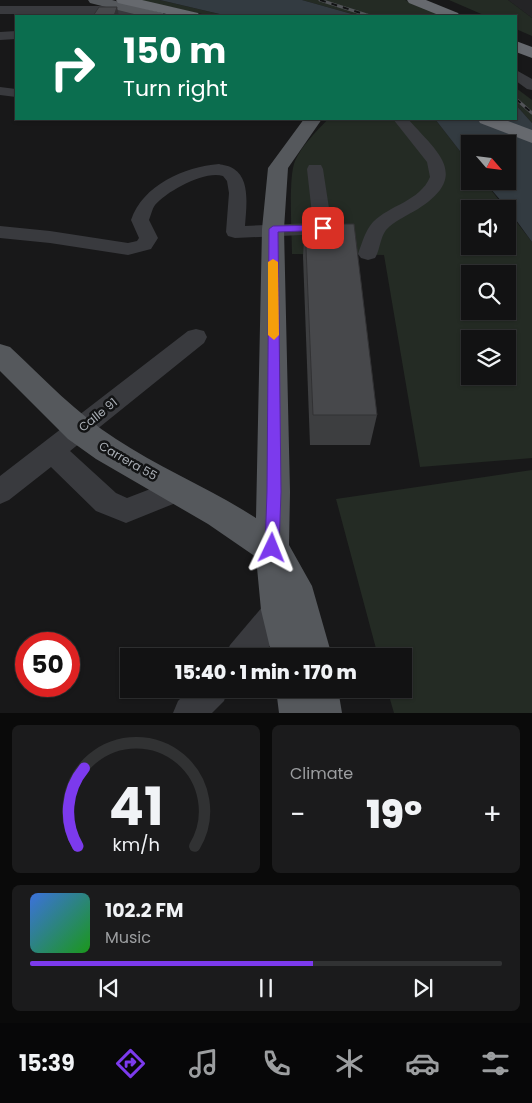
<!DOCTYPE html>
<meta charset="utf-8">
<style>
:root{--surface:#121213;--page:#1b1b1c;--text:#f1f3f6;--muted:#9c9ea0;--line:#313233;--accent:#7c3aed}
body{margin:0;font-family:Poppins,sans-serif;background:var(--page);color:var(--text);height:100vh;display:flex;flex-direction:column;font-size:19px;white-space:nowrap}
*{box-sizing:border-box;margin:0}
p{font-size:16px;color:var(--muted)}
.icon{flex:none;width:28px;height:28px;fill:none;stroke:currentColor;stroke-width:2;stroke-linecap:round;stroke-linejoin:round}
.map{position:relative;height:713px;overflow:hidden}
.panel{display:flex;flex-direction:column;gap:12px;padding:12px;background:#0a0a0a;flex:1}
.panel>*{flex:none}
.top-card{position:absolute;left:15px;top:15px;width:502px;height:105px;border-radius:0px;box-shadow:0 1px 4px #0004,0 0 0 1px var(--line);background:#0b6e4f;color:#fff;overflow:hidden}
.needle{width:32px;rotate:118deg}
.tools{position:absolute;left:461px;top:135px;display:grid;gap:10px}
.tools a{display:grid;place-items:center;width:55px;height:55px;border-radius:0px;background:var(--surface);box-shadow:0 1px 4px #0004,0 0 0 1px var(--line);font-size:25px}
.speed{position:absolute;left:15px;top:632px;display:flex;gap:10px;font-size:25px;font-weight:700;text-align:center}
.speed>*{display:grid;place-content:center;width:65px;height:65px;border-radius:50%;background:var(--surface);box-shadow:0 1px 4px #0004,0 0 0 1px var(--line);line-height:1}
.speed .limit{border:8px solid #d22;background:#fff;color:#111}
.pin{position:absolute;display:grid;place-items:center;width:42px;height:42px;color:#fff;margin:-21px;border-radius:10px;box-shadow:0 2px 8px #0006}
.me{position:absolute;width:55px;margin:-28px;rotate:2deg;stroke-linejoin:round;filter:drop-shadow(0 0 4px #0008)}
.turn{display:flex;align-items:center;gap:18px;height:105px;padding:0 25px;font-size:22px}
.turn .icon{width:65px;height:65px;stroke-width:2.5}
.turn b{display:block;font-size:35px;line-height:42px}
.big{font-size:38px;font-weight:800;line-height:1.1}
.panel .card{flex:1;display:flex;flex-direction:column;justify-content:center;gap:8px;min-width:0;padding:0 18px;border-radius:8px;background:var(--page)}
.panel .dial{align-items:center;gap:0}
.dial svg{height:130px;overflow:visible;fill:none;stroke:var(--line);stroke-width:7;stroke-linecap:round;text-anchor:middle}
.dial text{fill:var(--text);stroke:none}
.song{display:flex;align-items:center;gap:15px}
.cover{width:60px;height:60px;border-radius:8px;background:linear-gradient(135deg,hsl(220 70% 55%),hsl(120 70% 35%))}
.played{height:5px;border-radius:2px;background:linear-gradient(90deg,var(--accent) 60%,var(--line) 60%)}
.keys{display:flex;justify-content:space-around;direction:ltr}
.heat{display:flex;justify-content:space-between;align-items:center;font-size:28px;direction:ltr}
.panel .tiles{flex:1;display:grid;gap:12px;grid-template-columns:1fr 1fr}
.card:last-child{grid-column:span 2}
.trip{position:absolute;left:120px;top:648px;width:292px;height:50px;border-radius:0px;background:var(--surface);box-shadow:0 1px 4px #0004,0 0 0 1px var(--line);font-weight:800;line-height:50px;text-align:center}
.tab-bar{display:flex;height:80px;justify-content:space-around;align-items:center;background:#070708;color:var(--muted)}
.tab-bar .icon{width:35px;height:35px}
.tab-bar .selected{color:var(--accent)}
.tab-bar b{font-size:22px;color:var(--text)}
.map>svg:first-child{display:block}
.built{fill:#242426}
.green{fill:#242b24;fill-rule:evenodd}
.water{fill:#333b41}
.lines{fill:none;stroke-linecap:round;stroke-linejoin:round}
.minor{fill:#393a3e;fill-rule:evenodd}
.major{fill:#55585c;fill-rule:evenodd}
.highway{fill:#66696e;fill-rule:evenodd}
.rail-casing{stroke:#525458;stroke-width:3}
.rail{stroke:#121314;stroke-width:2;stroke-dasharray:6;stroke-linecap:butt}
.wall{fill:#3d3e40}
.shaded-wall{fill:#323234}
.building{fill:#47484b;stroke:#323234}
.route{fill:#7c3aed;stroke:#51269a}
.slow{fill:#f59e0b}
.labels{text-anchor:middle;stroke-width:5;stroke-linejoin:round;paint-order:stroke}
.street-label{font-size:12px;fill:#abb0b7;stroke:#121314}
</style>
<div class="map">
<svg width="532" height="713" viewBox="0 0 532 713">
<rect width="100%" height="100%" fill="#181819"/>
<polygon class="built" points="508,0 532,0 532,18"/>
<g class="green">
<polygon points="137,0 160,0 228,16 211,16"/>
<polygon points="302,0 405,0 445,16 359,16"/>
<polygon points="449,0 508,0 532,18 532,36 516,29 516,16 486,16"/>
<polygon points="516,88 532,100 532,123 516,105"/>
<path d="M328,119H435L470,164V181H484L506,209H470V246H508V211L532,242V458L420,467L384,255L292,254C292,234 288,177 295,161C302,145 316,132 328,119ZM470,274H508V311H470ZM470,339H508V376H470Z"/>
<polygon points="532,470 532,713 394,713 387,689 404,689 404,656 378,656 336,499"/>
</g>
<g class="water">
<polygon points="160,0 302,0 359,16 228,16"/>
<polygon points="516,105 532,123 532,242 508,209 484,181 508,181 508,144 470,144 470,164 435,119 516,119"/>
</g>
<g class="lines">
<g class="minor">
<polygon points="0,6 135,6 141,10 135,14 0,14"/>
<polygon points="16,31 16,39 0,40 0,32"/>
<polygon points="516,70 532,79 532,90 527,89 516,81"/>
<polygon points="0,87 16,89 16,97 0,95"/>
<path d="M393,119H408C437,152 471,175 418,209C408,215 394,221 386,230C380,238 380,250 375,258L368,260L361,258L358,254C362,243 365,231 373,222C390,205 420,201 430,177L427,162Z"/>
<path d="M219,164C223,165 230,166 234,169C251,180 246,209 245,226L313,223L307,169L309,165H321L323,169L332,228L330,232L323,234L235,238L228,236L226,232L229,193L227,181L223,176C205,170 167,191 155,205C152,209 151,215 149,220L158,238L151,249L128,255L50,243L0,238V226L50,231L128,243L137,241L139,238L131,220C143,185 184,167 219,164Z"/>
<polygon points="196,329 204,331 207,337 204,343 70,451 116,493 127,498 179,478 188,482 192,490 188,498 126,523 96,511 51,467 9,500 0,504 0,476 188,331"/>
<polygon points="280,595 291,599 295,610 291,621 261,656 225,656 230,645 269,599"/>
<polygon points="190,689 228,689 224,701 212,713 173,713 178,701"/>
</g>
<g class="major">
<polygon points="88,0 112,0 163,13 165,16 142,16 90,3"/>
<path d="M304,119H322L288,168L284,229L290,492L289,545L312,586L332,656H272L261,610L256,557L208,524L96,459L68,439L0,371V344L10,347C44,379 77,414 116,439C160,468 211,489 256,518L262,229L268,168Z"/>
<polygon points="276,689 338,689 342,713 279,713"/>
</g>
<g class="highway">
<polygon points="116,0 142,0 198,13 200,16 175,16 118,3"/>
<polygon points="407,0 426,0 458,13 460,16 441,16 409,3"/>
<polygon points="516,41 532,47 532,58 516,52"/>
<polygon points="478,119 503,119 532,130 532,143 480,123"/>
</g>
<g class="rail-casing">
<g id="rail">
<polyline points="320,0 370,16"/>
<polyline points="516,99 532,113"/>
</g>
</g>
<use href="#rail" class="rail"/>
</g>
<polygon class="wall" points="305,224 377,415 370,445 310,445 303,256"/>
<polygon class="shaded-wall" points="117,7 119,16 114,16"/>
<g class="building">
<polygon points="99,7 117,7 114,16 93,16"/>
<polygon points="305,224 354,224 377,415 313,415"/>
</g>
<polygon class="route" points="323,225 328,228 326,230 278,232 281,492 279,548 277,553 272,555 267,553 265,548 267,492 269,229 273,226"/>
<polygon class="slow" points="273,259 278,262 279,335 274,340 268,335 268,262"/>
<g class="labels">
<g class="street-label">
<text transform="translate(98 415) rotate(-39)" y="4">Calle 91</text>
<text transform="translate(128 461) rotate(30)" y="4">Carrera 55</text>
</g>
</g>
</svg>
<div class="tools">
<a><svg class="needle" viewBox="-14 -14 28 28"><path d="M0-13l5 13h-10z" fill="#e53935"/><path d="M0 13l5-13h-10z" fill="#9c9ea0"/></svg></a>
<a><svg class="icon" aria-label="sound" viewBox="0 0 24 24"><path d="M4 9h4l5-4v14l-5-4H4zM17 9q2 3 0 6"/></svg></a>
<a><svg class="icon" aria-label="search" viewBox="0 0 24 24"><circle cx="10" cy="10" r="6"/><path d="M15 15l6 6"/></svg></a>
<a><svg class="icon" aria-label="layers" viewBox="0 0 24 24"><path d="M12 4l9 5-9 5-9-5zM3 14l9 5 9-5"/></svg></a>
</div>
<div class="speed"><div class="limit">50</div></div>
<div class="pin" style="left:323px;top:228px;background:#d93025"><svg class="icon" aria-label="arrive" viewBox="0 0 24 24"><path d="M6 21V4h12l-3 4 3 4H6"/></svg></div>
<svg class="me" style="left:272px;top:548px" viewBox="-20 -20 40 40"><path d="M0-17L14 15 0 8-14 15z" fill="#7c3aed" stroke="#fff" stroke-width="4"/></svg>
<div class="trip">15:40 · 1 min · 170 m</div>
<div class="top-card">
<div class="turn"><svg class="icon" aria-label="right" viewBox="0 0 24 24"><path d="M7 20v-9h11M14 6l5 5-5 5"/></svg><div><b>150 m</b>Turn right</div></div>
</div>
</div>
<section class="panel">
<div class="tiles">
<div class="card dial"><svg viewBox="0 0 100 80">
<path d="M14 69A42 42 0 1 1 86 69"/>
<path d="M14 69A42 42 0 0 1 18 21" stroke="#7c3aed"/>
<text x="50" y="56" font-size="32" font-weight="700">41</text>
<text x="50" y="72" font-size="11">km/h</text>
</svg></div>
<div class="card"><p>Climate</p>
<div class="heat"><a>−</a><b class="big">19°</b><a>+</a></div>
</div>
<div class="card">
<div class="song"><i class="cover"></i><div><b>102.2 FM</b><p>Music</p></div></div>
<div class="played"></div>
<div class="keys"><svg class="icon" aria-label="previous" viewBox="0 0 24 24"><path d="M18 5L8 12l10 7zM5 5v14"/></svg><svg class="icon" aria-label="pause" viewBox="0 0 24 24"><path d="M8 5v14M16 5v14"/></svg><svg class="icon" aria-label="next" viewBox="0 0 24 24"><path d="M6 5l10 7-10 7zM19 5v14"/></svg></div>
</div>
</div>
</section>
<nav class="tab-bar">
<b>15:39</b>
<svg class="icon selected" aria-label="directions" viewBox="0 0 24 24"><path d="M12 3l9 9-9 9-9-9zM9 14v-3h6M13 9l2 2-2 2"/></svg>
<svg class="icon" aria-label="music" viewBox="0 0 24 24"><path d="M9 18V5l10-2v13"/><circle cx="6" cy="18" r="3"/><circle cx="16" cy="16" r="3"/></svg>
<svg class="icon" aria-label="phone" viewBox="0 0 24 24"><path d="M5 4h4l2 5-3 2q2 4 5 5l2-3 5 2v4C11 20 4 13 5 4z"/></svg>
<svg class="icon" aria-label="climate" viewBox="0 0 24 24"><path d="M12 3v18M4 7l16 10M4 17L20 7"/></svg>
<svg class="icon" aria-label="car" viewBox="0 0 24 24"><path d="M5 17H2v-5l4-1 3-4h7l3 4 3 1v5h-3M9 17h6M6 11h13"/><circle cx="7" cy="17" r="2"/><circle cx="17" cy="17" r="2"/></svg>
<svg class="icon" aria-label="filters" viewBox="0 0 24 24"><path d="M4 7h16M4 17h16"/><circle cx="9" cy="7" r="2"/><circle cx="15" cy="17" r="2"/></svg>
</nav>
